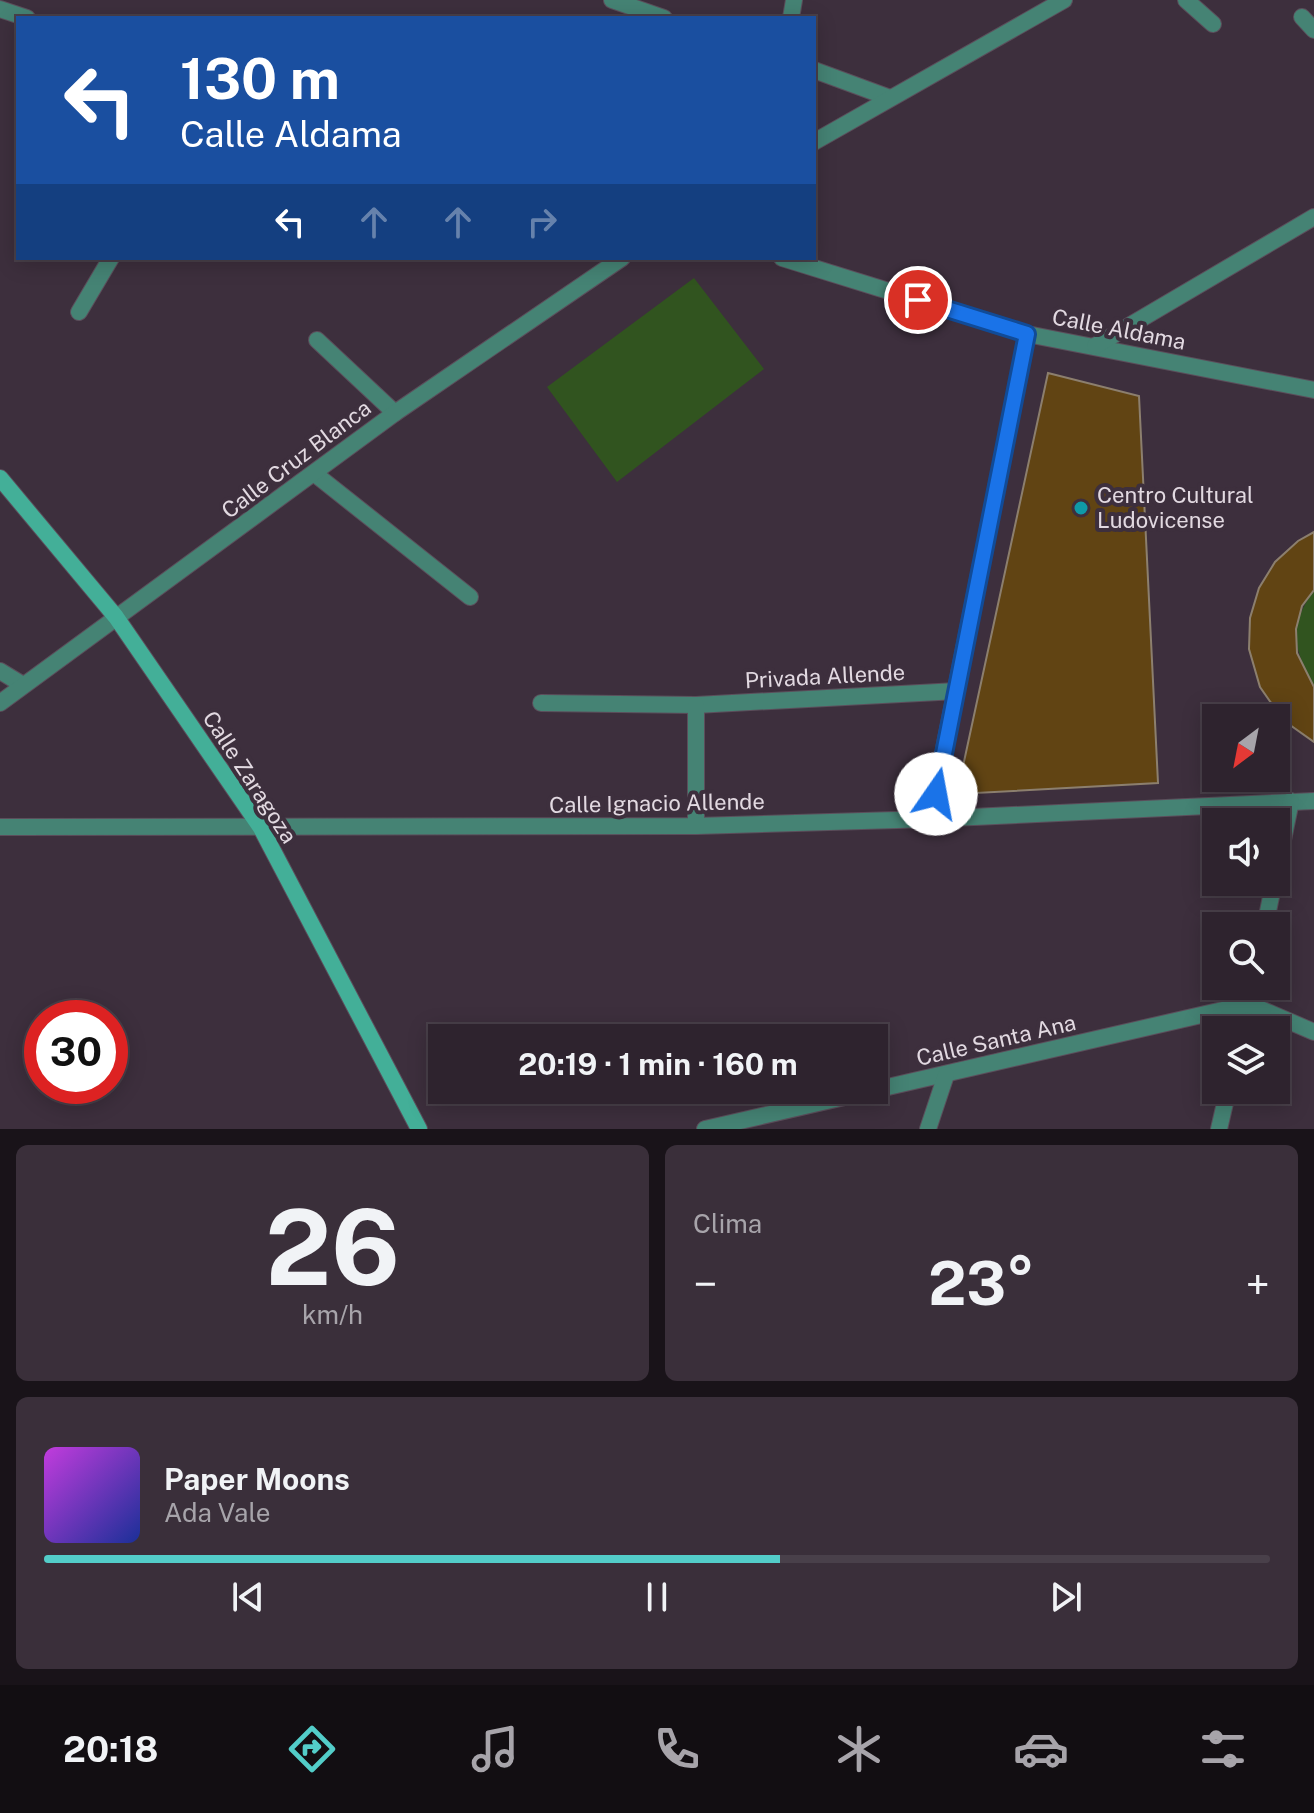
<!DOCTYPE html>
<html lang="es">
<meta charset="utf-8">
<style>
:root{--surface:#2e232e;--page:#3a2f3a;--text:#f1f3f6;--muted:#a7a4aa;--line:#49404a;--accent:#53cdc9}
body{margin:0;font-family:"Public Sans",sans-serif;background:var(--page);color:var(--text);height:100vh;display:flex;flex-direction:column;font-size:30px;white-space:nowrap}
*{box-sizing:border-box;margin:0}
p{font-size:26px;color:var(--muted)}
.icon{flex:none;width:44px;height:44px;fill:none;stroke:currentColor;stroke-width:2;stroke-linecap:round;stroke-linejoin:round}
.map{position:relative;height:1129px;overflow:hidden}
.panel{display:flex;flex-direction:column;gap:16px;padding:16px;background:#191319;flex:1}
.panel>*{flex:none}
.top-card{position:absolute;left:16px;top:16px;width:800px;height:244px;border-radius:0px;box-shadow:0 4px 20px #0003,0 0 0 2px var(--line);background:#1a4fa0;color:#fff;overflow:hidden}
.needle{width:52px;rotate:212deg}
.tools{position:absolute;left:1202px;top:704px;display:grid;gap:16px}
.tools a{display:grid;place-items:center;width:88px;height:88px;border-radius:0px;background:var(--surface);box-shadow:0 4px 20px #0003,0 0 0 2px var(--line);font-size:40px}
.speed{position:absolute;left:24px;top:1000px;display:flex;gap:16px;font-size:40px;font-weight:700;text-align:center}
.speed>*{display:grid;place-content:center;width:104px;height:104px;border-radius:50%;background:var(--surface);box-shadow:0 4px 20px #0003,0 0 0 2px var(--line);line-height:1}
.speed .limit{border:12px solid #d22;background:#fff;color:#111}
.pin{position:absolute;display:grid;place-items:center;width:68px;height:68px;color:#fff;margin:-34px;border:4px solid #fff;border-radius:50%;box-shadow:0 2px 8px #0007}
.me{position:absolute;width:88px;margin:-44px;rotate:12deg;stroke-linejoin:round;filter:drop-shadow(0 0 6px #0008)}
.turn{display:flex;align-items:center;gap:28px;height:168px;padding:0 32px;font-size:36px}
.turn .icon{width:104px;height:104px;stroke-width:2.5}
.turn b{display:block;font-size:56px;line-height:68px}
.lanes{display:flex;align-items:center;height:76px;padding:0 32px;background:#0003;justify-content:center;gap:40px;direction:ltr}
.lanes .off{opacity:.35}
.big{font-size:60px;font-weight:700;line-height:1.1}
.panel .card{flex:1;display:flex;flex-direction:column;justify-content:center;gap:12px;min-width:0;padding:0 28px;border-radius:12px;background:var(--page)}
.panel .dial{align-items:center;gap:0}
.dial b{font-size:104px;line-height:1}
.song{display:flex;align-items:center;gap:24px}
.cover{width:96px;height:96px;border-radius:12px;background:linear-gradient(135deg,hsl(290 70% 55%),hsl(230 70% 35%))}
.played{height:8px;border-radius:4px;background:linear-gradient(90deg,var(--accent) 60%,var(--line) 60%)}
.keys{display:flex;justify-content:space-around;direction:ltr}
.heat{display:flex;justify-content:space-between;align-items:center;font-size:44px;direction:ltr}
.panel .tiles{flex:1;display:grid;gap:16px;grid-template-columns:1fr 1fr}
.card:last-child{grid-column:span 2}
.trip{position:absolute;left:428px;top:1024px;width:460px;height:80px;border-radius:0px;background:var(--surface);box-shadow:0 4px 20px #0003,0 0 0 2px var(--line);font-weight:700;line-height:80px;text-align:center}
.tab-bar{display:flex;height:128px;justify-content:space-around;align-items:center;background:#120e12;color:var(--muted)}
.tab-bar .icon{width:56px;height:56px}
.tab-bar .on{color:var(--accent)}
.tab-bar b{font-size:36px;color:var(--text)}
.map>svg:first-child{display:block}
.green{fill:#31541f}
.building{fill:#614413;stroke:#8c7f6e;stroke-width:2}
.lines{fill:none;stroke-linecap:round;stroke-linejoin:round}
.street-casing{stroke:#5b4e5b;stroke-width:18}
.secondary-casing{stroke:#5b4e5b;stroke-width:18}
.street{stroke:#458374;stroke-width:16}
.secondary{stroke:#43af98;stroke-width:16}
.route-casing{stroke:#114b97;stroke-width:20}
.route{stroke:#1a73e8;stroke-width:14}
.culture-dot{fill:#0f9aa8;stroke:#3d2f3d;stroke-width:3}
.labels{text-anchor:middle;stroke-width:8;stroke-linejoin:round;paint-order:stroke}
.street-label{font-size:22px;fill:#e2d9e1;stroke:#3d2f3d}
.poi-label{font-size:22px;fill:#e2d9e1;stroke:#3d2f3d;text-anchor:start}
</style>
<div class="map">
<svg width="1314" height="1129" viewBox="0 0 1314 1129">
<rect width="100%" height="100%" fill="#3d2f3d"/>
<g class="green">
<polygon points="694,278 764,369 617,482 547,387"/>
<path d="M1314,590V687C1294,649 1287,628 1314,590Z"/>
</g>
<g class="building">
<polygon points="1048,373 1139,396 1158,783 957,794"/>
<polygon points="1314,532 1314,590 1302,606 1296,629 1297,653 1314,687 1314,742 1283,720 1260,687 1249,649 1250,618 1259,588 1275,562 1298,541"/>
</g>
<g class="lines">
<g class="street-casing">
<g id="street">
<polyline points="612,0 664,18"/>
<polyline points="1186,0 1213,24"/>
<polyline points="0,9 27,18"/>
<polyline points="1302,17 1314,30"/>
<polyline points="791,18 794,0"/>
<polyline points="814,70 890,98"/>
<polyline points="814,142 1064,0"/>
<polyline points="782,258 1027,334 1314,390"/>
<polyline points="79,312 111,258"/>
<polyline points="317,340 395,413"/>
<polyline points="1095,346 1314,217"/>
<polyline points="315,474 470,597"/>
<polyline points="0,671 23,685"/>
<polyline points="0,703 395,413 622,258"/>
<polyline points="541,703 696,705 957,691"/>
<polyline points="930,819 1027,334"/>
<polyline points="696,826 696,705"/>
<polyline points="0,827 696,826 930,819 1314,801"/>
<polyline points="1276,874 1291,801"/>
<polyline points="1265,926 1274,882"/>
<polyline points="1243,1030 1253,986"/>
<polyline points="705,1129 1249,1004 1314,1032"/>
<polyline points="928,1129 946,1075"/>
<polyline points="1219,1129 1228,1090"/>
</g>
</g>
<g class="secondary-casing">
<polyline id="secondary" points="0,478 116,617 261,828 419,1129"/>
</g>
<use href="#street" class="street"/>
<use href="#secondary" class="secondary"/>
</g>
<g class="lines">
<g class="route-casing">
<polyline id="route" points="918,300 1027,334 936,794"/>
</g>
<use href="#route" class="route"/>
</g>
<circle class="culture-dot" cx="1081" cy="508" r="8"/>
<g class="labels">
<g class="street-label">
<text transform="translate(1119 329) rotate(11)" y="8">Calle Aldama</text>
<text transform="translate(296 459) rotate(-37)" y="8">Calle Cruz Blanca</text>
<text transform="translate(825 676) rotate(-3)" y="8">Privada Allende</text>
<text transform="translate(250 777) rotate(57)" y="8">Calle Zaragoza</text>
<text transform="translate(657 803) rotate(-1)" y="8">Calle Ignacio Allende</text>
<text transform="translate(996 1040) rotate(-13)" y="8">Calle Santa Ana</text>
</g>
<g class="poi-label">
<text x="1097" y="503">Centro Cultural<tspan x="1097" dy="25">Ludovicense</tspan></text>
</g>
</g>
</svg>
<div class="tools">
<a><svg class="needle" viewBox="-14 -14 28 28"><path d="M0-13l5 13h-10z" fill="#e53935"/><path d="M0 13l5-13h-10z" fill="#a7a4aa"/></svg></a>
<a><svg class="icon" aria-label="sound" viewBox="0 0 24 24"><path d="M4 9h4l5-4v14l-5-4H4zM17 9q2 3 0 6"/></svg></a>
<a><svg class="icon" aria-label="search" viewBox="0 0 24 24"><circle cx="10" cy="10" r="6"/><path d="M15 15l6 6"/></svg></a>
<a><svg class="icon" aria-label="layers" viewBox="0 0 24 24"><path d="M12 4l9 5-9 5-9-5zM3 14l9 5 9-5"/></svg></a>
</div>
<div class="speed"><div class="limit">30</div></div>
<div class="pin" style="left:918px;top:300px;background:#d93025"><svg class="icon" aria-label="arrive" viewBox="0 0 24 24"><path d="M6 21V4h12l-3 4 3 4H6"/></svg></div>
<svg class="me" style="left:936px;top:794px" viewBox="-20 -20 40 40"><circle r="19" fill="#fff"/><path d="M0-13L10 11 0 6-10 11z" fill="#1a73e8"/></svg>
<div class="trip">20:19 · 1 min · 160 m</div>
<div class="top-card">
<div class="turn"><svg class="icon" aria-label="left" viewBox="0 0 24 24"><path d="M17 20v-9H6M10 6l-5 5 5 5"/></svg><div><b>130 m</b>Calle Aldama</div></div>
<div class="lanes"><svg class="icon" aria-label="left" viewBox="0 0 24 24"><path d="M17 20v-9H6M10 6l-5 5 5 5"/></svg><svg class="icon off" aria-label="ahead" viewBox="0 0 24 24"><path d="M12 20V5M6 11l6-6 6 6"/></svg><svg class="icon off" aria-label="ahead" viewBox="0 0 24 24"><path d="M12 20V5M6 11l6-6 6 6"/></svg><svg class="icon off" aria-label="right" viewBox="0 0 24 24"><path d="M7 20v-9h11M14 6l5 5-5 5"/></svg></div>
</div>
</div>
<section class="panel">
<div class="tiles">
<div class="card dial"><b>26</b><p>km/h</p></div>
<div class="card"><p>Clima</p>
<div class="heat"><a>−</a><b class="big">23°</b><a>+</a></div>
</div>
<div class="card">
<div class="song"><i class="cover"></i><div><b>Paper Moons</b><p>Ada Vale</p></div></div>
<div class="played"></div>
<div class="keys"><svg class="icon" aria-label="previous" viewBox="0 0 24 24"><path d="M18 5L8 12l10 7zM5 5v14"/></svg><svg class="icon" aria-label="pause" viewBox="0 0 24 24"><path d="M8 5v14M16 5v14"/></svg><svg class="icon" aria-label="next" viewBox="0 0 24 24"><path d="M6 5l10 7-10 7zM19 5v14"/></svg></div>
</div>
</div>
</section>
<nav class="tab-bar">
<b>20:18</b>
<svg class="icon on" aria-label="directions" viewBox="0 0 24 24"><path d="M12 3l9 9-9 9-9-9zM9 14v-3h6M13 9l2 2-2 2"/></svg>
<svg class="icon" aria-label="music" viewBox="0 0 24 24"><path d="M9 18V5l10-2v13"/><circle cx="6" cy="18" r="3"/><circle cx="16" cy="16" r="3"/></svg>
<svg class="icon" aria-label="phone" viewBox="0 0 24 24"><path d="M5 4h4l2 5-3 2q2 4 5 5l2-3 5 2v4C11 20 4 13 5 4z"/></svg>
<svg class="icon" aria-label="climate" viewBox="0 0 24 24"><path d="M12 3v18M4 7l16 10M4 17L20 7"/></svg>
<svg class="icon" aria-label="car" viewBox="0 0 24 24"><path d="M5 17H2v-5l4-1 3-4h7l3 4 3 1v5h-3M9 17h6M6 11h13"/><circle cx="7" cy="17" r="2"/><circle cx="17" cy="17" r="2"/></svg>
<svg class="icon" aria-label="filters" viewBox="0 0 24 24"><path d="M4 7h16M4 17h16"/><circle cx="9" cy="7" r="2"/><circle cx="15" cy="17" r="2"/></svg>
</nav>
